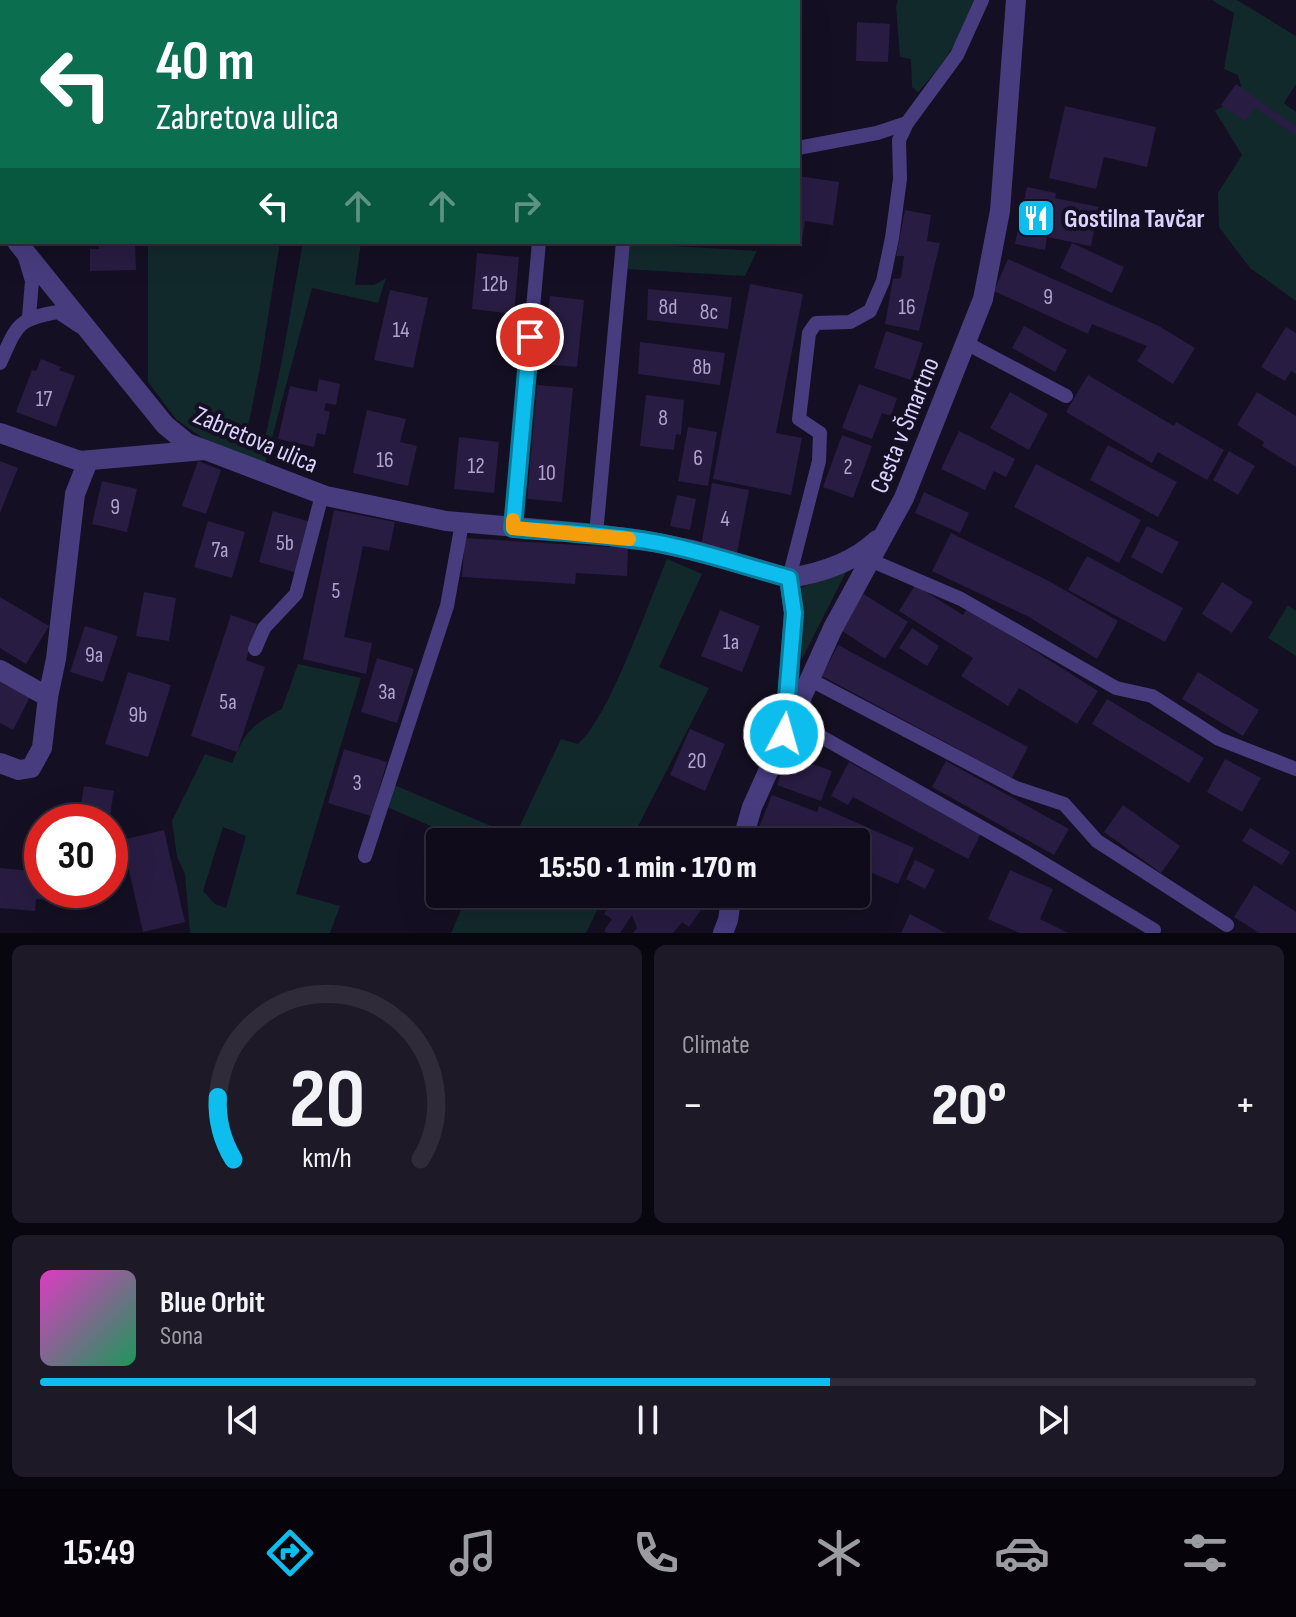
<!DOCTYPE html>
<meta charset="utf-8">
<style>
:root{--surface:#0f0b1a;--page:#1d1927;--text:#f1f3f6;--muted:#9b9ba2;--line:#2f2b39;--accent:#0dbdee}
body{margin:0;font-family:"Sofia Sans Condensed",sans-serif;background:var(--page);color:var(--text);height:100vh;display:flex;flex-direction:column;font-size:30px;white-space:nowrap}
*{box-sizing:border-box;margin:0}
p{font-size:26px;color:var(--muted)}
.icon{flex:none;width:44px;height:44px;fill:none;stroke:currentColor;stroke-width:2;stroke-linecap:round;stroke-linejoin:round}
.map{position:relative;height:933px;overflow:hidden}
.details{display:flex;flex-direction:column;gap:12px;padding:12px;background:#08060e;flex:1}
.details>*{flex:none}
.guide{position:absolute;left:0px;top:0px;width:800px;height:244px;box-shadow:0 8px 32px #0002,0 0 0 2px var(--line);background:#0b6e4f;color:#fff;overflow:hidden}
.speed{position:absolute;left:24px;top:804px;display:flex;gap:16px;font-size:40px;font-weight:700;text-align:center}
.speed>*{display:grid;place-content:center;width:104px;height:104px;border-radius:50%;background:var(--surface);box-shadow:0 8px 32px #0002,0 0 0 2px var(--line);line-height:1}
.speed .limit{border:12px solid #d22;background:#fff;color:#111}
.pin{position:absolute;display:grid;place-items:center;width:68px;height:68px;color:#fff;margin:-34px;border:4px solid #fff;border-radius:50%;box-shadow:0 2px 8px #0007}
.me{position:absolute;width:88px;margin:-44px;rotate:6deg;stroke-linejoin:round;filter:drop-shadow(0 0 6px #0008)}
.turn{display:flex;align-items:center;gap:28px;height:168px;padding:0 24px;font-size:36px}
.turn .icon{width:104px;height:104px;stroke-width:2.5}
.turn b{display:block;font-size:56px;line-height:68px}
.lanes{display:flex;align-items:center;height:76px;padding:0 24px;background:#0003;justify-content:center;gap:40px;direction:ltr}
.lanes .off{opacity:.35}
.big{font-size:60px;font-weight:800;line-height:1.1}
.details .tile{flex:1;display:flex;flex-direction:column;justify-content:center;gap:12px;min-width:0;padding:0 28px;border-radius:12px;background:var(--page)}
.details .dial{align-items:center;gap:0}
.dial svg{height:208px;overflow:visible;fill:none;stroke:var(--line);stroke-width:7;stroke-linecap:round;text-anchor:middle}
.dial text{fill:var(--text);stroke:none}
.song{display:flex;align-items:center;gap:24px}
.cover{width:96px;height:96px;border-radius:12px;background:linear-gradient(135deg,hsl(310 70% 55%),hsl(150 70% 35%))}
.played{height:8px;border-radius:4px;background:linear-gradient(90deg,var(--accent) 65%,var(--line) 65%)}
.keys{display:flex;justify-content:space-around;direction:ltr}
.heat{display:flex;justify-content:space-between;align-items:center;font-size:44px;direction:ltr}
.details .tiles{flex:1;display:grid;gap:12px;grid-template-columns:1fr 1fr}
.tile:last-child{grid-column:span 2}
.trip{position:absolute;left:426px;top:828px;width:444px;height:80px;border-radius:8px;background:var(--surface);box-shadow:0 8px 32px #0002,0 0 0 2px var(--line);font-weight:800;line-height:80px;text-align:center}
.dock{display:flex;height:128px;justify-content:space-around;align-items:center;background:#06040a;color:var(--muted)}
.dock .icon{width:56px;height:56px}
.dock .active{color:var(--accent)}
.dock b{font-size:36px;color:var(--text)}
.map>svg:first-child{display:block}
.green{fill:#12292c;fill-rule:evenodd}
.building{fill:#281c42}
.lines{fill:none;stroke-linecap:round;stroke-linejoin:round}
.service{stroke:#473c7e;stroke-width:14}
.minor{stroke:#473c7e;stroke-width:20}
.route-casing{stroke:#087b9b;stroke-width:20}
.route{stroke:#0dbdee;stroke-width:14}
.slow{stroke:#f59e0b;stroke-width:14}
.labels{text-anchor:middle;stroke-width:8;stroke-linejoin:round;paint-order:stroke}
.number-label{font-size:22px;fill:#afa4ce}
.poi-label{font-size:26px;font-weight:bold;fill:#dcd2fd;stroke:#140f22;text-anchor:start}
.street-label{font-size:26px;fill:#dcd2fd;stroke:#140f22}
</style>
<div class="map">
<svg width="1296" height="933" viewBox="0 0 1296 933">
<rect width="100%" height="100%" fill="#140f22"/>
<g class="green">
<path d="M898,0H977C960,37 946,62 918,92L912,87L911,59L900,57L896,6Z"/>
<polygon points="1212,0 1237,0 1296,36 1296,84 1284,103 1296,112 1296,301 1250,268 1219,227 1218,193 1242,155 1215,111 1229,102 1241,86 1238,75 1224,69 1234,13"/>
<polygon points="148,242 280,242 260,367 249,422 244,436 245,440 260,447 266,434 281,365 303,242 361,242 355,285 374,285 386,278 378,303 312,288 265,464 204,439 176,419 148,382"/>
<polygon points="628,242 672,242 672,246 757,251 745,276 625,269"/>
<path d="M667,559L702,574L659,667L709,688L630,842H467L385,806L394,785L515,836L561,739L578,744C609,718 649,601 667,559Z"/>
<polygon points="846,572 802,659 802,587"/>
<polygon points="1288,605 1296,611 1296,656 1268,638"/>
<path d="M298,664L361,678L296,894L340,906L330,933H190L185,874L177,857L172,821L205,754L232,763C246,731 250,726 282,709ZM223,827L246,836L226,908L215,904L203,891Z"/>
<polygon points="468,894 605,894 586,933 451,933"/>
</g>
<g class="building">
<polygon points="857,22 890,24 888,62 856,61"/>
<polygon points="1236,84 1296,127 1296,136 1255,107 1245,121 1221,105"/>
<polygon points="1065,106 1156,127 1147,167 1104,157 1096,189 1049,178"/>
<polygon points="798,176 839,182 833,225 805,221 801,246 789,244 798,242"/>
<polygon points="1027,187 1056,193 1055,198 1099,207 1091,246 1047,237 1045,250 1015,244"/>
<polygon points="905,210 931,215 927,241 940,243 919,331 885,324 893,279 901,278 904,256 896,256"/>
<polygon points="99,242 135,242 136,270 90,271 90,249 99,249"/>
<polygon points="1072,243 1124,267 1112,293 1060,268"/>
<polygon points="477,253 519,257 514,314 472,309"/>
<polygon points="1008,259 1159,326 1195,348 1173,384 1137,361 1147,346 1092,324 1088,334 994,291"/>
<polygon points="750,284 803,294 776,433 802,438 791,495 713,479"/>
<polygon points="648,289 732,297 728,329 647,320"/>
<polygon points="390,290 428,298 413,368 374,360"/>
<polygon points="550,296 584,300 577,367 543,364"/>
<polygon points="1024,326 1067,350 1055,372 1012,348"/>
<polygon points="1286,327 1296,333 1296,374 1291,371 1285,381 1261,367"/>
<polygon points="886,331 923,343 911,380 874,368"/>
<polygon points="640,342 725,353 720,385 638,374"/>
<polygon points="41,359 61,367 59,370 75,376 56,427 16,412 32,370 36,371"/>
<polygon points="1088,375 1174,426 1176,422 1224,450 1207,480 1158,452 1152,463 1066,412"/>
<polygon points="319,379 340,384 336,405 326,403 324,410 330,412 325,435 317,433 314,447 278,439 290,386 317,392"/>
<polygon points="859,384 897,398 891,416 882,413 872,439 842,428"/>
<polygon points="537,385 573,388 562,502 527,499"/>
<polygon points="1010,392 1048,414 1029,450 990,428"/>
<polygon points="1257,392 1296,416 1296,467 1262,446 1264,442 1237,425"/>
<polygon points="646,395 684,400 681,435 676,434 674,450 640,446"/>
<polygon points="367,410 406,419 400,442 417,446 408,486 353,473"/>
<polygon points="688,427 717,432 708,486 678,481"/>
<polygon points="959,431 1015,459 1006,477 994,471 985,490 941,469"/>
<polygon points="842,435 872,446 853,498 823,487"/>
<polygon points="459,437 499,442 494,493 454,489"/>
<polygon points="1108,445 1177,482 1158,517 1090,480"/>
<polygon points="1229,451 1255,466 1238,495 1213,480"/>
<polygon points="0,461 18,468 0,513"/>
<polygon points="198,461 221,470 206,514 182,506"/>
<polygon points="1036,464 1141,520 1119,563 1014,507"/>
<polygon points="102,481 137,489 127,532 92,524"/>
<polygon points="712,483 749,490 737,553 701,547"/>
<polygon points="924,492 969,513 960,533 915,513"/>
<polygon points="677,495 696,499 690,530 670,526"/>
<polygon points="334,510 395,522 389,551 363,546 344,637 372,643 366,674 303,659"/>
<polygon points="273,511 311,522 297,573 259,562"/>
<polygon points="208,521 245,532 232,578 194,567"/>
<polygon points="1147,526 1179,542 1162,574 1131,557"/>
<polygon points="951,533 1047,580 1118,621 1097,659 1029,617 932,571"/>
<polygon points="465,538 628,548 627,576 576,573 575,584 462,577"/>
<polygon points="1087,556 1183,608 1165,642 1068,590"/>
<polygon points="1222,582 1253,602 1232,633 1202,614"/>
<polygon points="915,585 963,615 967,608 1098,691 1077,724 1019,688 1008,706 961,676 973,658 899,611"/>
<polygon points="859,591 908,622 885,659 836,627"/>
<polygon points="144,592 176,598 169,641 136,636"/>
<polygon points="0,597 49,626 26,664 0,648"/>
<polygon points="720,610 760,626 742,672 701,656"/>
<polygon points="231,615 257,624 246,660 265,667 237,752 191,736"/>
<polygon points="85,626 118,636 103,682 70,672"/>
<polygon points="912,628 939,646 927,666 899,648"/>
<polygon points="838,645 1028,747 1012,778 822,676"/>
<polygon points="377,658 414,669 397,723 361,712"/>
<polygon points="128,672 171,685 148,757 105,744"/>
<polygon points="1198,672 1259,710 1243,736 1182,699"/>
<polygon points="0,676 32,693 13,730 0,723"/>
<polygon points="1107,699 1204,758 1189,783 1092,724"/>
<polygon points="690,729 725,744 705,791 670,775"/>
<polygon points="344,749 387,762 371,816 328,803"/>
<polygon points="788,755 832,771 821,801 777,785"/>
<polygon points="1225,759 1261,778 1242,812 1207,792"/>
<polygon points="946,761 1069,829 1054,855 932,787"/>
<polygon points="849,762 981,833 968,859 853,797 848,805 831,796"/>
<polygon points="84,786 114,791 109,822 78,822"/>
<polygon points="772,795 817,812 819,806 914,848 898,884 856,866 856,842 753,842"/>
<polygon points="1123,805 1180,846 1161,873 1104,832"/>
<polygon points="1250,828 1290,852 1282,865 1242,841"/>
<polygon points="164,830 185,922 143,932 122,840"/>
<polygon points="915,860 935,870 925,889 906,879"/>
<polygon points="0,868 42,872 42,890 58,890 57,900 36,899 35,911 0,908"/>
<polygon points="1010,870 1053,889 1040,919 1068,933 1020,933 988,919"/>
<polygon points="1254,885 1296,912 1296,933 1259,933 1234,917"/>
<polygon points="616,894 645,894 642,899 655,899 658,894 692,894 689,897 703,907 689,927 682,922 673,933 633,933 637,928 632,915 620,933 607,933 604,931 612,919 604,914"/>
<polygon points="910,914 946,933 901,933"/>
</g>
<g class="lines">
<g class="service">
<polyline points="798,148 877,133 907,123"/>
<polyline points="24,254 32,281 29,317"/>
<polyline points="966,343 1066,396"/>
<path d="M0,363C17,326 16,319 58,312L79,326"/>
<polyline points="513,528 539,242"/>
<polyline points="596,534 623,242"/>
<polyline points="870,560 961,599 1116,688 1152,696 1219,739 1296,769"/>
<polyline points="789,578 819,461 820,433 799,419 809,333 816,323 850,322 870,311 883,281 892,238 900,179 899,140 907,123 957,55 982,0"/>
<polyline points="255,649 264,628 296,594 322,495"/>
<polyline points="809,679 1016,788 1064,804 1097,841 1227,925"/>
<polyline points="790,719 1023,851 1154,930"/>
<polyline points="365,856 447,606 462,523"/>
</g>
<g class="minor">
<polyline points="0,229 2,230"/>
<polyline points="17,242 165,425 187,443 326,496 446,521 596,534 653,542 693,550 789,578"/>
<polyline points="0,433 80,461 204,450"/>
<polyline points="0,670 48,697 56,659 75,494 88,461"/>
<path d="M786,716L794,613L789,578C821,573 854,562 877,540"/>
<polyline points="0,763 19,770 31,768 42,748 48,697"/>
<polyline points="742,842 752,807 833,628 904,498 983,299 1000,211 1016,0"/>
<polyline points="723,933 728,920 732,894"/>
</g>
</g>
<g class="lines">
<g class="route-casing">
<path id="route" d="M530,337L513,528C559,532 607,534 653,542C699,550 744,566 789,578L794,613L784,734"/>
</g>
<use href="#route" class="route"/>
<polyline class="slow" points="513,520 513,528 629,539"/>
</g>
<defs>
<g id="restaurant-square" transform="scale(2)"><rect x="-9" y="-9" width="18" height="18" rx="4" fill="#0dbdee" stroke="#140f22"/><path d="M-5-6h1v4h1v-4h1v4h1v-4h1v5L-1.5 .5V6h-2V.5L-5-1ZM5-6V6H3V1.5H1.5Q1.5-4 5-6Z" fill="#fff"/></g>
</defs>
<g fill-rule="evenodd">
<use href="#restaurant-square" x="1036" y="218"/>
</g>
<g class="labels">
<g class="number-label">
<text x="495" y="291">12b</text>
<text x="1048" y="304">9</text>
<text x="668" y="314">8d</text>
<text x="907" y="314">16</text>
<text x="709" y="319">8c</text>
<text x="401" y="337">14</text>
<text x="702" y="374">8b</text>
<text x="44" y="406">17</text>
<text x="663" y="425">8</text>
<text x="698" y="465">6</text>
<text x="385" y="467">16</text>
<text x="476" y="473">12</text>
<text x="848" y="474">2</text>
<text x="547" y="480">10</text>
<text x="115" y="514">9</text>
<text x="725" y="526">4</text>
<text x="285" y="550">5b</text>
<text x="220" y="557">7a</text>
<text x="336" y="598">5</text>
<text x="731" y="649">1a</text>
<text x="94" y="662">9a</text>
<text x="387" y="699">3a</text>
<text x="228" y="709">5a</text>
<text x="138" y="722">9b</text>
<text x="697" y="768">20</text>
<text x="357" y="790">3</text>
</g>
<g class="poi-label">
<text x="1064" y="227">Gostilna Tavčar</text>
</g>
<g class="street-label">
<text transform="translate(904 425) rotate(-68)" y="9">Cesta v Šmartno</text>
<text transform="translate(256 439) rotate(23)" y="9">Zabretova ulica</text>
</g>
</g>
</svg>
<div class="speed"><div class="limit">30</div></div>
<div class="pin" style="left:530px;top:337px;background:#d93025"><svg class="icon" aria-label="arrive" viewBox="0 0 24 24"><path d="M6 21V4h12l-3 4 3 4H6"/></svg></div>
<svg class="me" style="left:784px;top:734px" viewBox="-20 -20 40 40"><circle r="17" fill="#0dbdee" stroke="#fff" stroke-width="3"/><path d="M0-11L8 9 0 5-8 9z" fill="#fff"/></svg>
<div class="trip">15:50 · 1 min · 170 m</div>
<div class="guide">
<div class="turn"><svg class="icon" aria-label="left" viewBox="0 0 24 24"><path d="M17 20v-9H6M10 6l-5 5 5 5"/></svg><div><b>40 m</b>Zabretova ulica</div></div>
<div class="lanes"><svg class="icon" aria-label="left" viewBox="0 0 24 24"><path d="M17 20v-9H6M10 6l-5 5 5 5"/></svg><svg class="icon off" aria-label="ahead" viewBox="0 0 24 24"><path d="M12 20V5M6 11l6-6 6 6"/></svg><svg class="icon off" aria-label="ahead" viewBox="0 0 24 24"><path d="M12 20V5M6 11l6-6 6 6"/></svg><svg class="icon off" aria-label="right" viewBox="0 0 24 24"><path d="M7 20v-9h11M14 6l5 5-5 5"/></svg></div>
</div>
</div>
<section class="details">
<div class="tiles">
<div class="tile dial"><svg viewBox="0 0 100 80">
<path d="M14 69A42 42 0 1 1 86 69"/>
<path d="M14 69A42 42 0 0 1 8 45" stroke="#0dbdee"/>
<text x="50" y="56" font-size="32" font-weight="700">20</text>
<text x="50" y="72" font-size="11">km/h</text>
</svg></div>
<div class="tile"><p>Climate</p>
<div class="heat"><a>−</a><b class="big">20°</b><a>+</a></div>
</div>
<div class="tile">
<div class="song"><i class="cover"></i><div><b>Blue Orbit</b><p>Sona</p></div></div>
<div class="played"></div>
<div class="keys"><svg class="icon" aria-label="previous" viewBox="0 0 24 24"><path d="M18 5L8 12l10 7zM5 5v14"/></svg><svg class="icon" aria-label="pause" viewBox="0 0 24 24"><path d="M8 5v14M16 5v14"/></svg><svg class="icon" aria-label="next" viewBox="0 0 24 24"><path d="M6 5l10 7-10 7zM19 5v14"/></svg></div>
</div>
</div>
</section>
<nav class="dock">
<b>15:49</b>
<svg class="icon active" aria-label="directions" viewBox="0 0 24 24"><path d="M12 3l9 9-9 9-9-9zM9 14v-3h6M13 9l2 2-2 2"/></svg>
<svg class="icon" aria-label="music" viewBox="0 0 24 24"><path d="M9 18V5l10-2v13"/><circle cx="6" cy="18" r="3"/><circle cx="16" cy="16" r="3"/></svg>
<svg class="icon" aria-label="phone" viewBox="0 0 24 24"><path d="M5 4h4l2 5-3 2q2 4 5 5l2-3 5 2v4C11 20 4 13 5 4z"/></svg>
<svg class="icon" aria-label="climate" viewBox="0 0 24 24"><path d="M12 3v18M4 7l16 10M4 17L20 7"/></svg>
<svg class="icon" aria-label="car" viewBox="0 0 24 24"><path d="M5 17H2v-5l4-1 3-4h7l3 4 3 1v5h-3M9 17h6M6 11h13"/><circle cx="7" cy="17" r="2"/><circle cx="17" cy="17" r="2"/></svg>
<svg class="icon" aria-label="filters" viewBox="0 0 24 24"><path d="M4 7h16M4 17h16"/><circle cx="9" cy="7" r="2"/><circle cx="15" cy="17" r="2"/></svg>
</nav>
